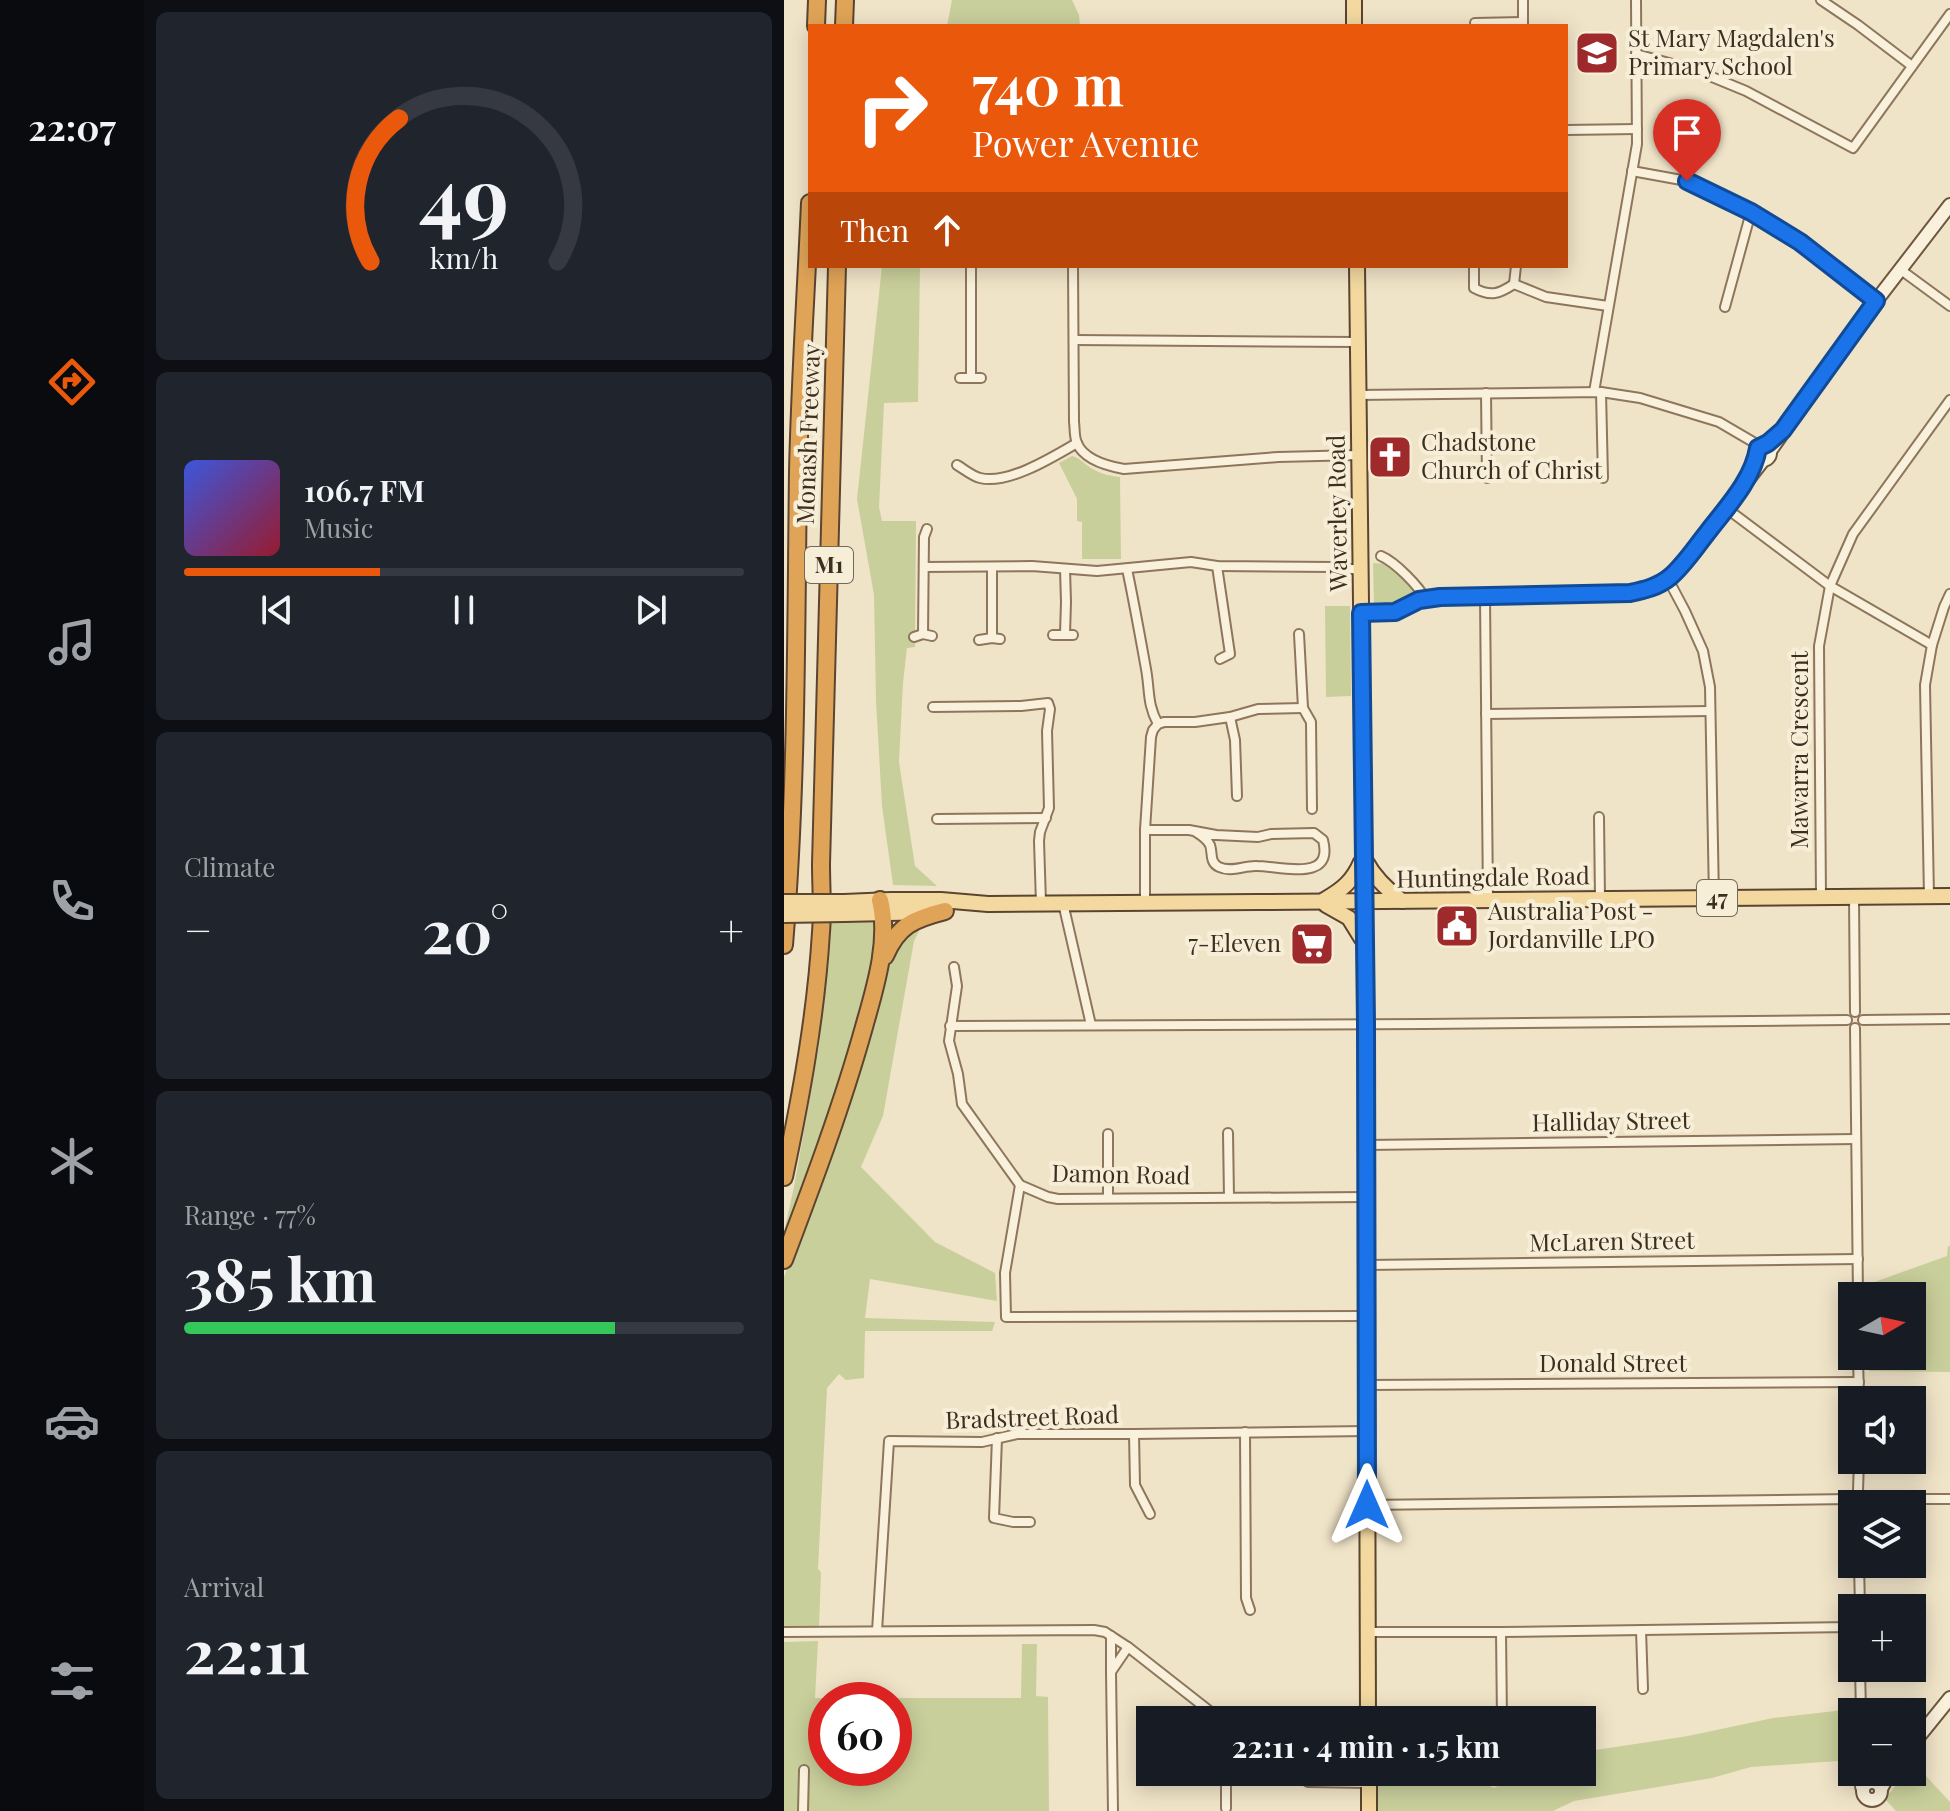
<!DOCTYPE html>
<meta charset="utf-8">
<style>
:root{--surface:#171b24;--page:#20242c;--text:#f1f3f6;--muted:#9ea1a6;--line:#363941;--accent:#ea580c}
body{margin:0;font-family:"Playfair Display",serif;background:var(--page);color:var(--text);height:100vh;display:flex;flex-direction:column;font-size:30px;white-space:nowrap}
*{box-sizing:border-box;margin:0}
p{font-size:26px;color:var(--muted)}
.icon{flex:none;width:44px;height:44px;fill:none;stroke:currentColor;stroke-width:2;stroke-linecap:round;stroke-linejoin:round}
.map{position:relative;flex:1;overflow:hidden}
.side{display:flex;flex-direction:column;gap:12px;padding:12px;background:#0d0f14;width:640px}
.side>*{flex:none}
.guide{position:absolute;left:24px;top:24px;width:760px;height:244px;border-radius:0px;box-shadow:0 4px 20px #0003;background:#ea580c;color:#fff;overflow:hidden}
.needle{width:52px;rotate:81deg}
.tools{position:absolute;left:1054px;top:1282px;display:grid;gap:16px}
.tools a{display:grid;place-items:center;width:88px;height:88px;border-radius:0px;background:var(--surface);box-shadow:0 4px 20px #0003;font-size:40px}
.speed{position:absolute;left:24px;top:1682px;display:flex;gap:16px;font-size:40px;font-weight:700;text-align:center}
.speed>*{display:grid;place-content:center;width:104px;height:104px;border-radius:50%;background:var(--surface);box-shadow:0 4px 20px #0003;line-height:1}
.speed .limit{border:12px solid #d22;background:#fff;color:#111}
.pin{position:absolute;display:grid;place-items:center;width:68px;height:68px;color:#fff;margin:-82px -34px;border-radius:50% 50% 50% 0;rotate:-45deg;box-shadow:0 0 8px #0007}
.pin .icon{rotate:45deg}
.me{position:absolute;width:88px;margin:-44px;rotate:0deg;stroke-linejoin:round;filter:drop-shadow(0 0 6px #0008)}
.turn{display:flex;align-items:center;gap:28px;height:168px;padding:0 32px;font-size:36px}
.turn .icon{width:104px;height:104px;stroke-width:2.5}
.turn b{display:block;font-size:56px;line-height:68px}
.then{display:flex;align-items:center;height:76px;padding:0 32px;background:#0003;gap:16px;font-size:30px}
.big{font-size:60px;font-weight:700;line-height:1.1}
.side .tile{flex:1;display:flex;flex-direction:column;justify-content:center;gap:12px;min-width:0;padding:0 28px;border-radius:12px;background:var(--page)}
.side .dial{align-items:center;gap:0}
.dial svg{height:208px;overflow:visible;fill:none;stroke:var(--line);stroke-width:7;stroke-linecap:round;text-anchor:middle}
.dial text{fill:var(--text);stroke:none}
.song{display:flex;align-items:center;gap:24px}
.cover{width:96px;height:96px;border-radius:12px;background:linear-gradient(135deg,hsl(230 70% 55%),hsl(350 70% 35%))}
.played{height:8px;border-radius:4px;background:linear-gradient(90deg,var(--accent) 35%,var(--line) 35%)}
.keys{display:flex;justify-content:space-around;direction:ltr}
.heat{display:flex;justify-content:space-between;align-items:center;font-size:44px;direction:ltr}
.charge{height:12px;border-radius:6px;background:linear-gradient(90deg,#34c759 77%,var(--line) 0)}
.trip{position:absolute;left:352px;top:1706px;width:460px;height:80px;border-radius:0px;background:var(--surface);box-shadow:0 4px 20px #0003;font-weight:700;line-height:80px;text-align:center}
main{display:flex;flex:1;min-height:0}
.menu{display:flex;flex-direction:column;width:144px;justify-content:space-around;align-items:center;background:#090b0e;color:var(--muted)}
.menu .icon{width:56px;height:56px}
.menu .selected{color:var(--accent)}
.menu b{font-size:36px;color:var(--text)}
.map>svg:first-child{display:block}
.green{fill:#c9cf9b;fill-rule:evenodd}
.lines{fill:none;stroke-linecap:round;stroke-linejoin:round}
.street-casing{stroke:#8d765c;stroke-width:12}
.secondary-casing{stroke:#6f573f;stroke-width:16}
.primary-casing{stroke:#5b4430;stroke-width:18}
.highway-casing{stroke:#5b4430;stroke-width:20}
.street{stroke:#faf1dc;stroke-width:8}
.secondary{stroke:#faf1dc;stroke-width:12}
.primary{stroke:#f3d9a0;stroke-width:14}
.highway{stroke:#e0a458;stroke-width:16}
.primary-bridge-casing{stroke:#5b4430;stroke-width:18;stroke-linecap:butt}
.primary-bridge{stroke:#f3d9a0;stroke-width:14}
.route-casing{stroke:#114b97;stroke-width:20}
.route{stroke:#1a73e8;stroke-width:14}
.labels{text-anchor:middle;stroke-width:8;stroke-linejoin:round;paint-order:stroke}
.shield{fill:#f7eed8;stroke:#756857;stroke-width:2}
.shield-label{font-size:22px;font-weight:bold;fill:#3d2e20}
.poi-label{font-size:24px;fill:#3d2e20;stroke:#f7eed8;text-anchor:start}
.street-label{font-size:24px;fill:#3d2e20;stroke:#f7eed8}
</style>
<main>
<nav class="menu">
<b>22:07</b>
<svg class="icon selected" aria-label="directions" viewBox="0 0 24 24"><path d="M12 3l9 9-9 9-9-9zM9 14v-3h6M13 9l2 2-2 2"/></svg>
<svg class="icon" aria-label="music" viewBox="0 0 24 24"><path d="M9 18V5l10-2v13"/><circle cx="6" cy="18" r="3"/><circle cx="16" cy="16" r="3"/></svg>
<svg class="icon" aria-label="phone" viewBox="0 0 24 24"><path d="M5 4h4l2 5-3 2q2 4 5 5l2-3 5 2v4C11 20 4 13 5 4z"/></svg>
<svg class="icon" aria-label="climate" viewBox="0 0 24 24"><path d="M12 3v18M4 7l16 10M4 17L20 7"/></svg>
<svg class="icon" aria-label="car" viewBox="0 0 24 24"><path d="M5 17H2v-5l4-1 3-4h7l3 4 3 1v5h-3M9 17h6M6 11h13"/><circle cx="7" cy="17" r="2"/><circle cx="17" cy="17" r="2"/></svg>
<svg class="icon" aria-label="filters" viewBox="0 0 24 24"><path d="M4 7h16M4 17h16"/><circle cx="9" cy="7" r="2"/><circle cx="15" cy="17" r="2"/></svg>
</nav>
<section class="side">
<div class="tile dial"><svg viewBox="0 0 100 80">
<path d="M14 69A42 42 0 1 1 86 69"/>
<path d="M14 69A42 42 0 0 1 25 14" stroke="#ea580c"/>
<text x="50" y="56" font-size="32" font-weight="700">49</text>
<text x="50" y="72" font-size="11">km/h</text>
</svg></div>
<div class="tile">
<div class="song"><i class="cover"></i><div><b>106.7 FM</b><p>Music</p></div></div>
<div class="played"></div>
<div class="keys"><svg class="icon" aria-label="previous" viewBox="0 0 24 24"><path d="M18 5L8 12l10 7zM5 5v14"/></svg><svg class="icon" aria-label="pause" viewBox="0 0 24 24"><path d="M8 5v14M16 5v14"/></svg><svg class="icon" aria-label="next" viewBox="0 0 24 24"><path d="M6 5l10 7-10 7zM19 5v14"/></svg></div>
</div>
<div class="tile"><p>Climate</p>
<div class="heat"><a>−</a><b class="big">20°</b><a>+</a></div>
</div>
<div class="tile"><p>Range · 77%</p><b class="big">385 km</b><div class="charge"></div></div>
<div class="tile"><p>Arrival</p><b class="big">22:11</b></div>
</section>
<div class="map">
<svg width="1166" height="1811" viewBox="0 0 1166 1811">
<rect width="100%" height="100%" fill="#f0e4c8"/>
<g class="green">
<polygon points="168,0 288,0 295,15 296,26 163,26"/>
<polygon points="98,266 136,266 134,402 100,403 95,507 98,521 132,521 131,647 123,648 119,683 115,762 131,866 153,886 109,885 98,806 92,701 90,595 73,499"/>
<path d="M288,456C296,458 297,461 304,466C314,473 324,476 336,477L337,559H298V522L293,521V499L275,463Z"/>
<polygon points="589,563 602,564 629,590 630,597 618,607 590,607"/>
<polygon points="541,606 566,606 567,696 542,697"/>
<polygon points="47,922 95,922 96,929 72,1038 0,1244 0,1232 10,1187 35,1046"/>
<polygon points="137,927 130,941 99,1116 77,1167 151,1242 211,1273 213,1301 86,1279 81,1318 211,1322 208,1331 81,1331 80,1378 62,1380 55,1374 43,1388 34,1569 37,1572 35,1627 0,1628 0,1277 25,1213 91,1015 103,973 107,948 111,941"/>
<polygon points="1164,1246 1166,1246 1166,1372 1085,1371 1084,1356 1128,1356 1128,1296 1082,1296 1082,1285 1163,1256"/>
<path d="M34,1641L31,1698H237L238,1644H253L252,1696L264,1697L265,1811H0V1642ZM42,1700H110V1768H42Z"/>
<polygon points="1069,1709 1068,1760 967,1767 928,1778 790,1801 769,1811 593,1811 593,1772 674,1772 710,1788 741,1772 798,1772 798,1752 904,1736 989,1718"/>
<polygon points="1130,1763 1166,1802 1166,1811 1112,1811 1101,1799 1122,1772 1128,1772"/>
</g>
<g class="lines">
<g class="street-casing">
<g id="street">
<polyline points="739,0 739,26"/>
<polyline points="1037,0 1074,25 1128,66"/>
<polyline points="691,23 739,22"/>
<polyline points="852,54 911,70 962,91 1069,148 1166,14"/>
<polyline points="782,130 853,129"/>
<polyline points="848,171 903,181 967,212 1016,242 1092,301"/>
<path d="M289,266L290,422C291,428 290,437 293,443C300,460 323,466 340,469L494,457L575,455"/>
<path d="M690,266V288C707,297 715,294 730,284"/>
<polyline points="1117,270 1166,306"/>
<polyline points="730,284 762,297 824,306"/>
<polyline points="730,284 732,266"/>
<polyline points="941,307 967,212"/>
<polyline points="290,340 574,342"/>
<polyline points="176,378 197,378"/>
<polyline points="187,378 187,266"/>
<polyline points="810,392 853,144 852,0"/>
<polyline points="817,392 819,478"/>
<polyline points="702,393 703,478"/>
<polyline points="574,395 817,392 856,398 935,422 976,446"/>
<path d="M173,465C180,469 188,476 196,478C224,485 269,457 293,443"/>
<polyline points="942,508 1046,586 1148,645"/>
<path d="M597,556C611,562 635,586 642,600"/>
<polyline points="433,566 446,654 436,659"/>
<polyline points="140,567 248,566 313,571 407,562 433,566 549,567 577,570"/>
<polyline points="208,567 208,638"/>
<path d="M343,569C350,602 356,636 362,669C366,691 363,704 374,724"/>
<polyline points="884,579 901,611 919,651 926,687 930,898"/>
<polyline points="701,597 704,900"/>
<polyline points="139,634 140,537 143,529"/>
<polyline points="281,634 282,602 281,569"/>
<polyline points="515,634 519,708 527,722 528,809"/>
<polyline points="269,635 289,635"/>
<polyline points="130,637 139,634 148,636"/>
<polyline points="195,640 208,638 216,639"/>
<polyline points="149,707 237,706 264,703 266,709 263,731 265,808 256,832 255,841 257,903"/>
<polyline points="702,714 926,711"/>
<polyline points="446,717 451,740 453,796"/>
<polyline points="815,817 816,899"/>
<polyline points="153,819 262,818"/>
<path d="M361,830H405L432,835L474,837L487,834L530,833L539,840C550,883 497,866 473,866C461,865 447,873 435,867C425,862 429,853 426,845C423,839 417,835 412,832"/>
<polyline points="1145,896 1141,685 1148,645 1160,607 1166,594"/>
<polyline points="1037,897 1035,646 1046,586 1069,534 1166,400"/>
<polyline points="1070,897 1071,1012"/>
<polyline points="279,903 307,1025"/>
<polyline points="361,903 361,830 367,737 369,730 374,724 380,722 411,722 446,717 474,709 519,708"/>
<polyline points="170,967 173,986 165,1041 174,1074 178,1104 236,1185 264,1197 274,1199 583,1197"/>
<polyline points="1079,1020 1166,1019"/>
<polyline points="166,1026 641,1024 1063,1020"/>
<polyline points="1071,1028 1074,1296"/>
<polyline points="444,1133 445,1197"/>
<polyline points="324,1134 324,1198"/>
<polyline points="582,1145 1072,1139"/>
<polyline points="236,1185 221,1273 222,1317 582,1316"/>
<polyline points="582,1265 1074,1259"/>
<polyline points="1074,1356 1075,1400"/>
<polyline points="583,1385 1075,1382"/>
<polyline points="461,1432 462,1598 466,1610"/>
<polyline points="350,1434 351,1485 366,1514"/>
<polyline points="213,1438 210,1518 229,1522 246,1522"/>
<polyline points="1074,1491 1075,1460"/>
<polyline points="1083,1499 1166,1499"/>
<polyline points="583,1505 1067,1499"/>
<polyline points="1075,1564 1076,1608"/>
<polyline points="857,1630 859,1689"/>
<polyline points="93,1631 105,1441 198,1442 233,1434 350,1434 583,1431"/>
<polyline points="0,1632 310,1630 321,1632 344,1647 437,1720"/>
<polyline points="584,1632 717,1632 1068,1627"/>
<polyline points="717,1632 718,1720"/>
<polyline points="327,1636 327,1672 344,1647"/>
<polyline points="1076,1668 1077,1712"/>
<polyline points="327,1672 329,1811"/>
<polyline points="509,1772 524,1782 585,1783"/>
<polyline points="1076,1772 1076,1787 1078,1792"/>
<polyline points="442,1808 442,1772"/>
<polyline points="19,1811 20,1770"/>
</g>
</g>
<g class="secondary-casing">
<g id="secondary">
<circle cx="979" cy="453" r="7"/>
<polyline points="986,451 1092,301 1166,205"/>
<polyline points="577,613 611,612 635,600 656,597 846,593 866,588 884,579 900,562 980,459"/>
<polyline points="1128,1745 1166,1698"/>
<circle cx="1088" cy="1791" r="9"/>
<polyline points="1097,1789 1106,1772"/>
</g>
</g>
<g class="primary-casing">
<g id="primary">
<polyline points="570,0 570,26"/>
<polyline points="573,266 582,1024 584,1720"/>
<path d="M581,860C590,877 602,889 618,901"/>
<path d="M540,900C558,890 569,881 577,862"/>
<polyline points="60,902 107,900 157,900 204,904 474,902 1166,896"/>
<polyline points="542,905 565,918 578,939"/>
<polyline points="60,914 148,912"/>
<polyline points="585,1772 585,1811"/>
</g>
</g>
<g class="highway-casing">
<g id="highway">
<polyline points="32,26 33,0"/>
<polyline points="60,26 61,0"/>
<path d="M0,945C13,787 12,629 14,471C16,382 22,292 26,203"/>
<path d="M101,956C114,925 130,919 161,911"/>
<path d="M0,1177C17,1097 32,1015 37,932C39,910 37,887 37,864L53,266"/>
<path d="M0,1260C29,1183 58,1106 80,1027C91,988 106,941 96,900"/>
</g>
</g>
<use href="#street" class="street"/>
<use href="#secondary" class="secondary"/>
<use href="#primary" class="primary"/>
<use href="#highway" class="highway"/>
<g class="primary-bridge-casing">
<g id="primary-bridge">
<polyline points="0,902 60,902"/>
<polyline points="0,915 60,914"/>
</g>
</g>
<use href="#primary-bridge" class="primary-bridge"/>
</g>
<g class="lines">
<g class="route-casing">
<path id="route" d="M583,1505L582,1024L577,613L611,612L635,600L656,597L846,593C860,590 874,587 886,577C900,565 911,548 923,533C942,508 969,480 974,448L984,443L999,430L1092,301L1016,242L967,212L903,181"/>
</g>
<use href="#route" class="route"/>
</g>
<defs>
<g id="school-square" transform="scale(2.3)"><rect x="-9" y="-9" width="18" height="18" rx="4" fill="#9e2a2b" stroke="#f7eed8"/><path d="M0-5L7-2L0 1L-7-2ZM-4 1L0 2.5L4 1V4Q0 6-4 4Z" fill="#fff"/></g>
<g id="church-square" transform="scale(2.3)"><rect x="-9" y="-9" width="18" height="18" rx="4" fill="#9e2a2b" stroke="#f7eed8"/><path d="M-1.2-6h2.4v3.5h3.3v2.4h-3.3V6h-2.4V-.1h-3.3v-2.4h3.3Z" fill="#fff"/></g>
<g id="civic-square" transform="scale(2.3)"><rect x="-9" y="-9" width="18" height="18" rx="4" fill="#9e2a2b" stroke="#f7eed8"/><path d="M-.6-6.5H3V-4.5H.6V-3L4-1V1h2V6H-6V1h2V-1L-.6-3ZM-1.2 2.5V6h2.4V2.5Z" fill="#fff"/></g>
<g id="supermarket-square" transform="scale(2.3)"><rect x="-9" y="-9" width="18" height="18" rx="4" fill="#9e2a2b" stroke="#f7eed8"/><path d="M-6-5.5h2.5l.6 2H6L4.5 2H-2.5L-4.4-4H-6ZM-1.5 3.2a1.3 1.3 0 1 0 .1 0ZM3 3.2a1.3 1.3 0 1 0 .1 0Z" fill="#fff"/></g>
</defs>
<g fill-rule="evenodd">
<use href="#school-square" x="813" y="53"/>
<use href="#church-square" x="606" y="457"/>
<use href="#civic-square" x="673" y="926"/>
<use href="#supermarket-square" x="528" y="944"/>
</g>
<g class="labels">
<g class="shield">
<rect x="21" y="547" width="48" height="36" rx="6"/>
<rect x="913" y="880" width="40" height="36" rx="6"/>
</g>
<g class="shield-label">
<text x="45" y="573">M1</text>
<text x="933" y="906">47</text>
</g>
<g class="poi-label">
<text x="844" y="47">St Mary Magdalen's<tspan x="844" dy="28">Primary School</tspan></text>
<text x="637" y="451">Chadstone<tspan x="637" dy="28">Church of Christ</tspan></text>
<text x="704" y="920">Australia Post -<tspan x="704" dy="28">Jordanville LPO</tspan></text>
<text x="497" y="952" text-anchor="end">7-Eleven</text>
</g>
<g class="street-label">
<text transform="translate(25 434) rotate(-88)" y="8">Monash Freeway</text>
<text transform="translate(554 513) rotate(-91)" y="8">Waverley Road</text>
<text transform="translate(1016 750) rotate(-90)" y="8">Mawarra Crescent</text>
<text transform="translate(709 878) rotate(-1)" y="8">Huntingdale Road</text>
<text transform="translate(827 1122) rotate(-1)" y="8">Halliday Street</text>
<text transform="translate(337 1175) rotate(1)" y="8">Damon Road</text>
<text transform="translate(828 1242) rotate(-1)" y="8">McLaren Street</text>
<text x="829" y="1372">Donald Street</text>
<text transform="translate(248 1418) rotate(-2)" y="8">Bradstreet Road</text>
</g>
</g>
</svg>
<div class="tools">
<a><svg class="needle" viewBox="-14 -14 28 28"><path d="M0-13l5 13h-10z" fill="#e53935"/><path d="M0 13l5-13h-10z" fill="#9ea1a6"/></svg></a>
<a><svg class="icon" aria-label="sound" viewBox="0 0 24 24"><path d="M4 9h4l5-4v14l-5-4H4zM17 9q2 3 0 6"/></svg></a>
<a><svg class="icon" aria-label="layers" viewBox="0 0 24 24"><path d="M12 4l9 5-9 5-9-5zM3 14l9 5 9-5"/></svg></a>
<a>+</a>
<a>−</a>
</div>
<div class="speed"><div class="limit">60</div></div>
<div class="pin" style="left:903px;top:181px;background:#d93025"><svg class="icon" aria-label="arrive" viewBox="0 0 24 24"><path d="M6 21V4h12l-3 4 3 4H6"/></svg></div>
<svg class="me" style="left:583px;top:1505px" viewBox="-20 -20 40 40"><path d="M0-17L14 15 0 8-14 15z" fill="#1a73e8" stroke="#fff" stroke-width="4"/></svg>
<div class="trip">22:11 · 4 min · 1.5 km</div>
<div class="guide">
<div class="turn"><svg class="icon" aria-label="right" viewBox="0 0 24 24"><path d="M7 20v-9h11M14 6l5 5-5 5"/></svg><div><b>740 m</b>Power Avenue</div></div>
<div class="then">Then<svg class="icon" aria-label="ahead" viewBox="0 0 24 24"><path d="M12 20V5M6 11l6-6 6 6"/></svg></div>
</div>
</div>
</main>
